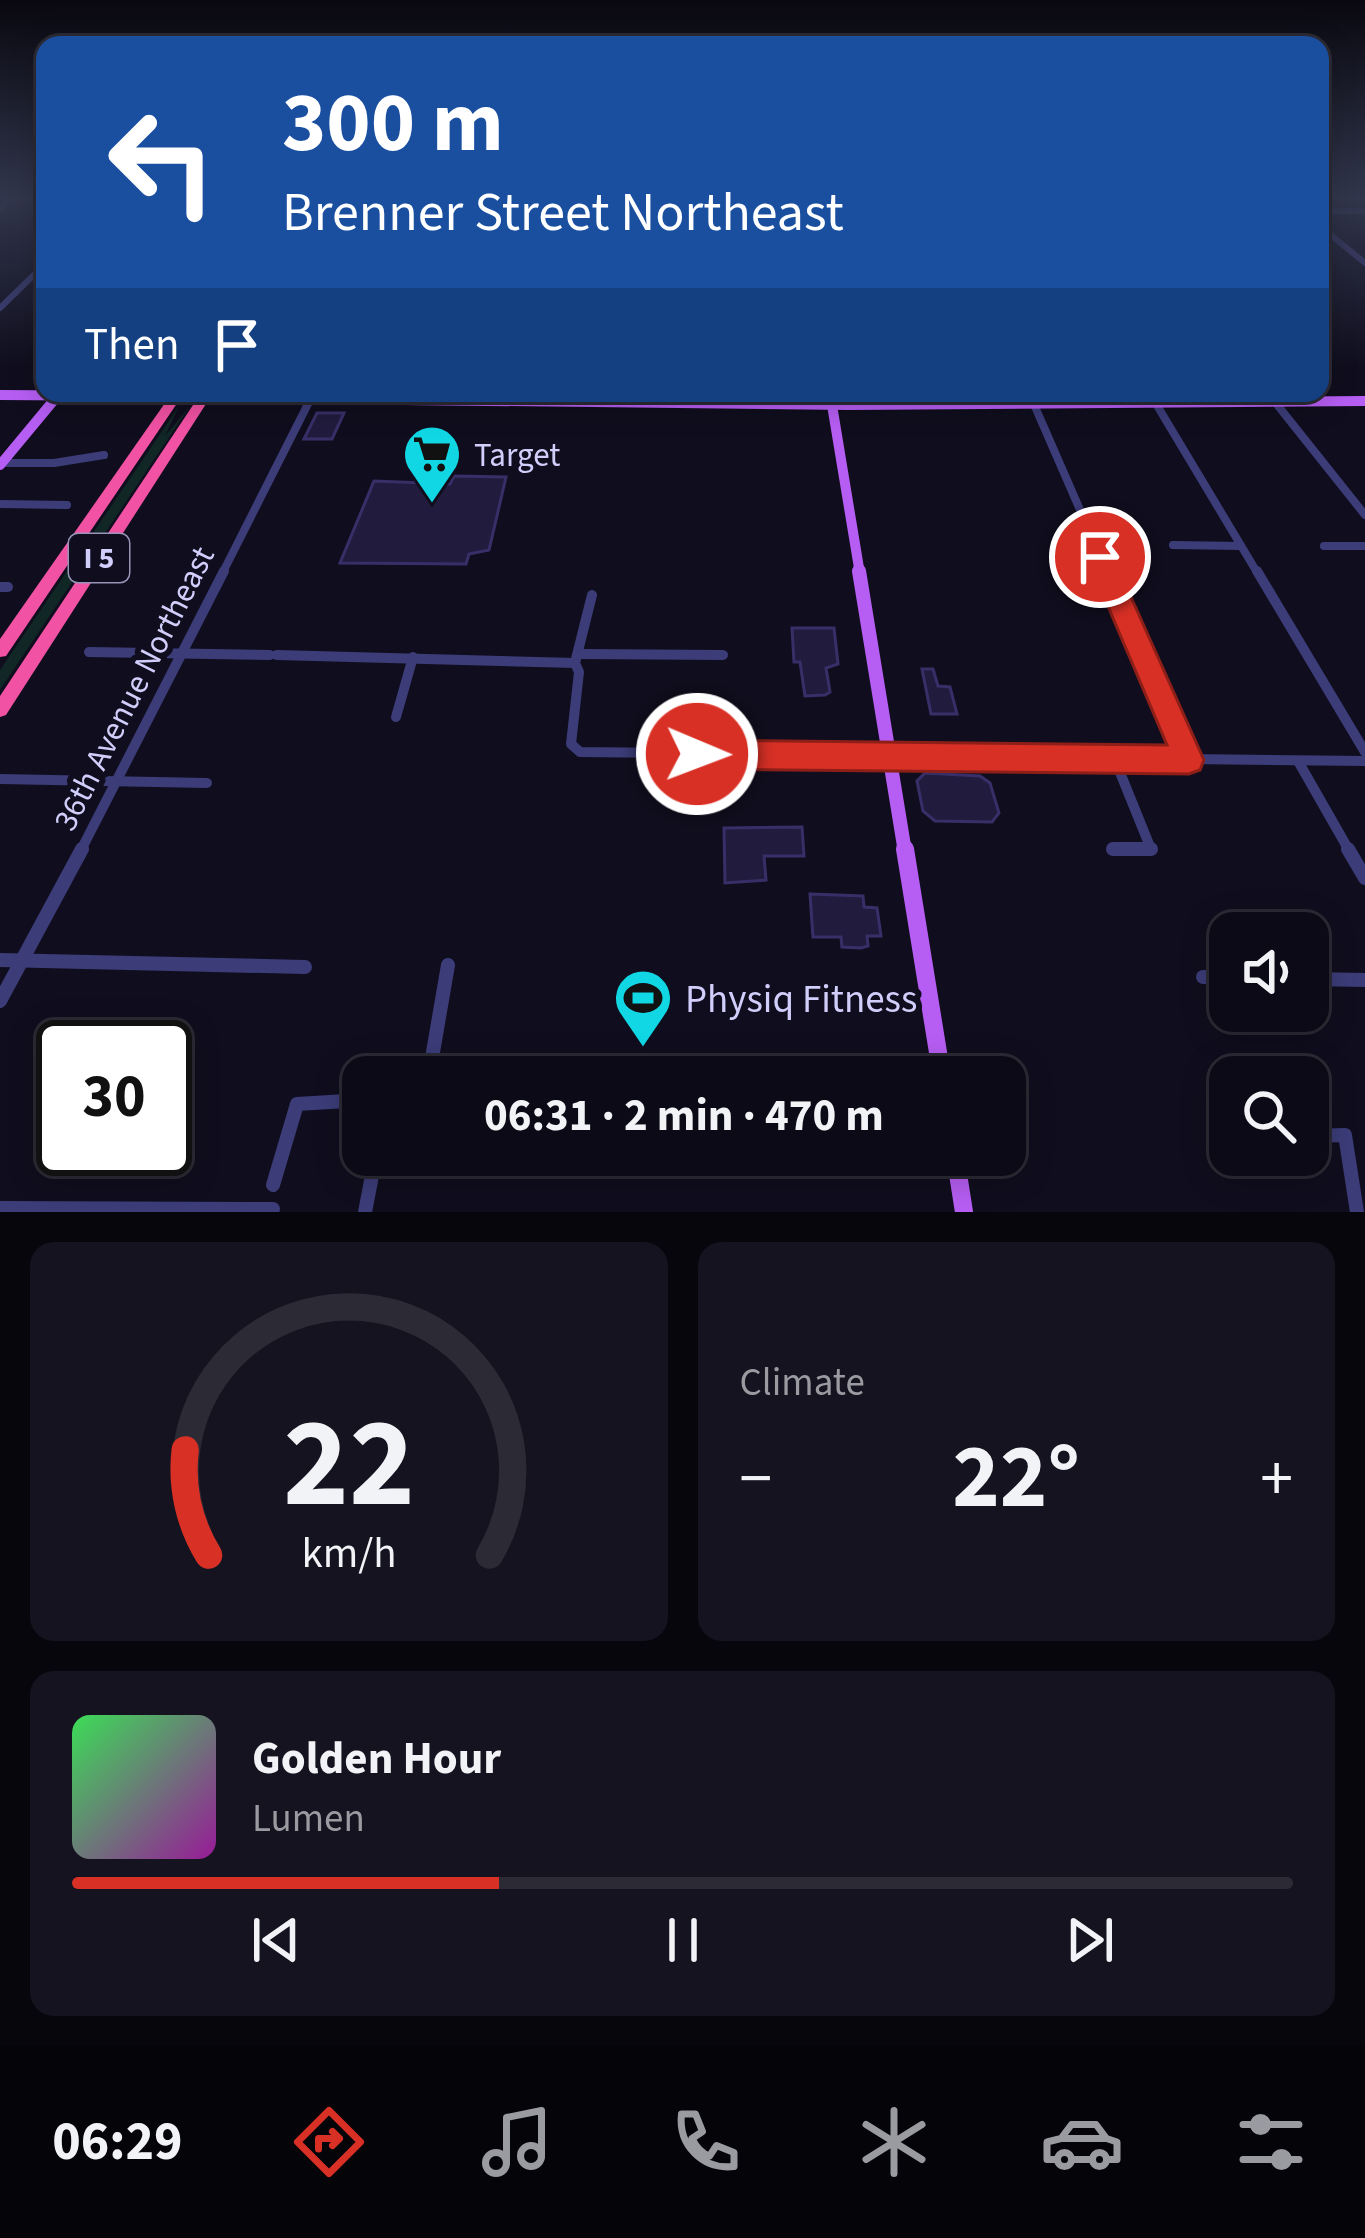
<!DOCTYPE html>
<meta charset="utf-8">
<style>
:root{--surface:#0c0a16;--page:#15131f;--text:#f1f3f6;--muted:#9a9aa1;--line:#2c2b35;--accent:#d93025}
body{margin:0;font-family:"Source Sans 3",sans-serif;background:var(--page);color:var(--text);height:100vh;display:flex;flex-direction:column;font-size:45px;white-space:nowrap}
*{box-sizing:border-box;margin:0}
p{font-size:39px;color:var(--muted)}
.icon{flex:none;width:66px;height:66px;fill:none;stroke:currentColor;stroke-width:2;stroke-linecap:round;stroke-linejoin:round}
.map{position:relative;height:1212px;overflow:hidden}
.side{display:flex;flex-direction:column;gap:30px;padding:30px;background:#07060c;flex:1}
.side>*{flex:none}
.banner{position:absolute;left:36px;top:36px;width:1293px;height:366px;border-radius:24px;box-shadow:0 6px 30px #0003,0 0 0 3px var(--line);background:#1a4fa0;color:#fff;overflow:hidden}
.tools{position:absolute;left:1209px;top:912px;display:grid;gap:24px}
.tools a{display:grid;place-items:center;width:120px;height:120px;border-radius:24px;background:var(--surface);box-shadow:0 6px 30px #0003,0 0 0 3px var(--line);font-size:60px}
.speed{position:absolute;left:36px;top:1020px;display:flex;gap:24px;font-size:60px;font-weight:700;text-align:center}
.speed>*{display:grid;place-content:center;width:156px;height:156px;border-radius:50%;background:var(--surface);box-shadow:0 6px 30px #0003,0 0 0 3px var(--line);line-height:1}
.speed .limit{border:6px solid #111;border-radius:18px;background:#fff;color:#111}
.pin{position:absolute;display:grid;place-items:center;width:102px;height:102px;color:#fff;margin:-51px;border:6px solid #fff;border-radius:50%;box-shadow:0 3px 12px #0007}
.me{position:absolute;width:132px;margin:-66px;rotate:91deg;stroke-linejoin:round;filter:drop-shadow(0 0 9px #0008)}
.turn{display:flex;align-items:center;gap:42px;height:252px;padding:0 48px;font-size:54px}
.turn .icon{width:156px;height:156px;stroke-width:2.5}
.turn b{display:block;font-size:84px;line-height:102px}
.then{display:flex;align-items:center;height:114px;padding:0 48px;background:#0003;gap:24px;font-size:45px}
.big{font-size:90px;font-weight:700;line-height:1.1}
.side .widget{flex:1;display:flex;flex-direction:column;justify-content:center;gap:18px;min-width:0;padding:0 42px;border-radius:24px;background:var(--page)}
.side .dial{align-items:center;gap:0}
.dial svg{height:312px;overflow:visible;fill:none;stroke:var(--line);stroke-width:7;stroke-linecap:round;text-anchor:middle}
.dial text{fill:var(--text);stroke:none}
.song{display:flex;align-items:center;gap:36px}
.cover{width:144px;height:144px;border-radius:18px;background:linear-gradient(135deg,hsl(130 70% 55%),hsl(300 70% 35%))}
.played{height:12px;border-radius:6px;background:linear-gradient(90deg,var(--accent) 35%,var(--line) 35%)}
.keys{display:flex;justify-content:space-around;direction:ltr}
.heat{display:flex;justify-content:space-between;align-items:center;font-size:66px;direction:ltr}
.side .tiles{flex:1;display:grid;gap:30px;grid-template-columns:1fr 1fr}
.widget:last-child{grid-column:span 2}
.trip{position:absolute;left:342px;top:1056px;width:684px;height:120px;border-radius:24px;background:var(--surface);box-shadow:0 6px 30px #0003,0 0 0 3px var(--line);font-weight:700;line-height:120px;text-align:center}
.tabs{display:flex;height:192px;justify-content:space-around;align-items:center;background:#050409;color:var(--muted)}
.tabs .icon{width:84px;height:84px}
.tabs .current{color:var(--accent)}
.tabs b{font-size:54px;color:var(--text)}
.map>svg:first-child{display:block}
.green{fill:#112726}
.building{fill:#211b3d;stroke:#382f68;stroke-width:3}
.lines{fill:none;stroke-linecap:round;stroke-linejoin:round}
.minor-far3{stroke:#3c3c79;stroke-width:6}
.minor-far2{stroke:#3c3c79;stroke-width:8}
.minor-far1{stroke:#3c3c79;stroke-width:10}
.minor{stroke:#3c3c79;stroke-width:14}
.major-far2{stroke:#b65ef3;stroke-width:10}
.major-far1{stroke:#b65ef3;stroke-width:14}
.major{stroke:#b65ef3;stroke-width:18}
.highway{fill:#f252a4;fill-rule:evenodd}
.major-bridge{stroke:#b65ef3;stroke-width:10}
.route{fill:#d93025;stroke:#8d1f18;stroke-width:3}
.labels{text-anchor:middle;stroke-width:12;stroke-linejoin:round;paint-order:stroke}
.shield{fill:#100e1e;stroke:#9894b9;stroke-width:3}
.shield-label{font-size:30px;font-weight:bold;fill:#d2cefb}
.poi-label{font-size:33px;fill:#d2cefb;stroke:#100e1e;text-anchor:start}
.street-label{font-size:33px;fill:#d2cefb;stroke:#100e1e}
.near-poi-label{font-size:39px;fill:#d2cefb;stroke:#100e1e;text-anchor:start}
</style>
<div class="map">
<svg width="1365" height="1212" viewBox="0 0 1365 1212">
<rect width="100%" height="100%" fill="#100e1e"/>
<polygon class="green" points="179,406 165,436 190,406 0,690 0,670"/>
<g class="building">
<polygon points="317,413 344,413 332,439 304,439"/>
<polygon points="454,476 506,477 489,550 469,554 466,564 340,563 374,481 450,484"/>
<polygon points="792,628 834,628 838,664 826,668 830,692 825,695 805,696 800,662 794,662"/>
<polygon points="922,669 933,669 938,686 950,687 957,714 931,714"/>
<polygon points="925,773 980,776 990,783 999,813 992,822 935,821 923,811 917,781"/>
<polygon points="802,827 804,856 764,856 766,880 725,883 724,828"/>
<polygon points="810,894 863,896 864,907 877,908 881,936 867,936 868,946 861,948 842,947 841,937 813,937"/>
</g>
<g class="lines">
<g class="minor-far3">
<polyline points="0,209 14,198"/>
<polyline points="1320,211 1365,211"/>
<polyline points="1320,226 1365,263"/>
<polyline points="0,308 45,264"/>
</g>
<g class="minor-far2">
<polyline points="1155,393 1155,402 1258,574"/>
<polyline points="1033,402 1108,574"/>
<polyline points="1275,402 1365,515"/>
<polyline points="2,463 54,463 104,455"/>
<polyline points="0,504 67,505"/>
<polyline points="1173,545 1241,546"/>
<polyline points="1324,546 1365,546"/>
<polyline points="222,574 311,398"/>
</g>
<g class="minor-far1">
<polyline points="1106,571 1188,760"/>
<polyline points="1257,571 1365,752"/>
<polyline points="0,587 8,587"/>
<polyline points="592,595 575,663 579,672 571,744 580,752 1365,761"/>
<polyline points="89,652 270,655"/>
<polyline points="580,654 723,655"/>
<polyline points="277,655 575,663"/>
<polyline points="396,717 413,657"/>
<polyline points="1298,761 1350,852"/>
<polyline points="0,779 207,783"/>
<polyline points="1113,849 1151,849 1115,760"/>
<polyline points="80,852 224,571"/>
</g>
<g class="minor">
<polyline points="1113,849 1151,849"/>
<polyline points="1348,849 1365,878"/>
<polyline points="0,960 305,967"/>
<polyline points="1203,977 1230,978"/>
<polyline points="1308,979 1365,980"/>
<polyline points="0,1001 82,849"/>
<polyline points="418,1077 432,1058 448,965"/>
<polyline points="1308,1136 1345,1135 1357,1212"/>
<polyline points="1221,1156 1230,1153"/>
<polyline points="273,1185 297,1104 363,1100"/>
<polyline points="0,1208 273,1209"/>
<polyline points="365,1212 376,1155"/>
</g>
<g class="major-far2">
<polyline points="830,393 860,574"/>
<polyline points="0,395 144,396"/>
<polyline points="235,398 849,405 1365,401"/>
<polyline points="0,465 59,394"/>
</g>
<polyline class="major-far1" points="859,571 905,852"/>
<g class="major">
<polyline points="905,849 942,1077"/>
<polyline points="955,1155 964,1212"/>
</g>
<g class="highway">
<polygon points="172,393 184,393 6,656 0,657 0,639"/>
<polygon points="201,393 213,393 6,715 0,717 0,696"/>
</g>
<polyline class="major-bridge" points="144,396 235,398"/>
</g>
<linearGradient id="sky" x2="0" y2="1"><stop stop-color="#090810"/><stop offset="0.54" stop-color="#31364c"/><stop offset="1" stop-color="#31364c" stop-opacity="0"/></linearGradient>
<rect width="1365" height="367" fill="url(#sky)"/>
<polygon class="route" points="1100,548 1113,557 1204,760 1200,770 1189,774 697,769 686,765 681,754 686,744 697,740 1167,745 1087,557"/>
<defs>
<g id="supermarket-pin" transform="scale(3)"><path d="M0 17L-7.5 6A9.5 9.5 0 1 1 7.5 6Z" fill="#11d7e4" stroke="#100e1e"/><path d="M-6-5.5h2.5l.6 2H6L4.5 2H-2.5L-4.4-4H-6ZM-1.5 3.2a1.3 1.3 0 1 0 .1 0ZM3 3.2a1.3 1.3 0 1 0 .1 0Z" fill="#111"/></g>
<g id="stadium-pin" transform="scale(3)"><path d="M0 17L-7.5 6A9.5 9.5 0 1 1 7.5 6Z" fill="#11d7e4" stroke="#100e1e"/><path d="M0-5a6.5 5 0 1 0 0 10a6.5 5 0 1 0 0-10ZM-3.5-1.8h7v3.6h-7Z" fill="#111"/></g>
</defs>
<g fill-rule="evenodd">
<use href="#supermarket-pin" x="432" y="454"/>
<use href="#stadium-pin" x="643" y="998"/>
</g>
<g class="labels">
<rect class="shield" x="69" y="534" width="60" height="48" rx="9"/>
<g class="shield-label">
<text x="99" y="568">I 5</text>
</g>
<g class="poi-label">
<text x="474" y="466">Target</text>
</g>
<g class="street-label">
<text transform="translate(133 688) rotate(-63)" y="12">36th Avenue Northeast</text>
</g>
<g class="near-poi-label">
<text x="685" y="1012">Physiq Fitness</text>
</g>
</g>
</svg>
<div class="tools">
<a><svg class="icon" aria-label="sound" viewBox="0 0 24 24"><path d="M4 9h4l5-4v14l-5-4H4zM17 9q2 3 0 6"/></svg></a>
<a><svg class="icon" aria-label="search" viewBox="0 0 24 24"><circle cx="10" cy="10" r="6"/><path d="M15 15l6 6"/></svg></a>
</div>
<div class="speed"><div class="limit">30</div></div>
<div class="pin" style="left:1100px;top:557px;background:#d93025"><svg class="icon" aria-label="arrive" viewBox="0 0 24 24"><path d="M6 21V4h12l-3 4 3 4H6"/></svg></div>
<svg class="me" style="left:697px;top:754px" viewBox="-20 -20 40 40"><circle r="17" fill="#d93025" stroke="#fff" stroke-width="3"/><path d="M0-11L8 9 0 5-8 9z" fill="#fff"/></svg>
<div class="trip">06:31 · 2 min · 470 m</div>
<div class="banner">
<div class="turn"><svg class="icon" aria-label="left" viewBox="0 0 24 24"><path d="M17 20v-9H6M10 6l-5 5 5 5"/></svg><div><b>300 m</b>Brenner Street Northeast</div></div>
<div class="then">Then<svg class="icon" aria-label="arrive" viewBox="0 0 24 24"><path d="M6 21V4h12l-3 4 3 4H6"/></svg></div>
</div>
</div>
<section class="side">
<div class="tiles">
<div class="widget dial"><svg viewBox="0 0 100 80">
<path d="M14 69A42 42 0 1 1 86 69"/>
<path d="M14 69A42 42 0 0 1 8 42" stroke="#d93025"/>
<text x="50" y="56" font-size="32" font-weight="700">22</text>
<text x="50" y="72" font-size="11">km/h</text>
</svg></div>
<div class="widget"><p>Climate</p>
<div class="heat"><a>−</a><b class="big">22°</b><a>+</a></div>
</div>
<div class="widget">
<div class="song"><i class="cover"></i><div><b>Golden Hour</b><p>Lumen</p></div></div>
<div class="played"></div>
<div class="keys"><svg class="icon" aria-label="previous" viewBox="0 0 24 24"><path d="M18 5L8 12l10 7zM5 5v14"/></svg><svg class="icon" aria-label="pause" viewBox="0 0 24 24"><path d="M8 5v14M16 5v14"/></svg><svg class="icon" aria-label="next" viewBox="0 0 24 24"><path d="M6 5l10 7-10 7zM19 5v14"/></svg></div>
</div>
</div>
</section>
<nav class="tabs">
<b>06:29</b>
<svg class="icon current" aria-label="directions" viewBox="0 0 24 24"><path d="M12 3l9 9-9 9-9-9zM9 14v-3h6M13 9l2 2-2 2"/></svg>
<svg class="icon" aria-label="music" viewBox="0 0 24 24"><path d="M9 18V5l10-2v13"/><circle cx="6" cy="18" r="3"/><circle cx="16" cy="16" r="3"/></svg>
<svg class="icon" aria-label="phone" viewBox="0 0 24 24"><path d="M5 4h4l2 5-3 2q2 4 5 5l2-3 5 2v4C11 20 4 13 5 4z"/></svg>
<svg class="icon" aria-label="climate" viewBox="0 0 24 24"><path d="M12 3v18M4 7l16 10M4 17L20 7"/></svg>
<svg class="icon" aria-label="car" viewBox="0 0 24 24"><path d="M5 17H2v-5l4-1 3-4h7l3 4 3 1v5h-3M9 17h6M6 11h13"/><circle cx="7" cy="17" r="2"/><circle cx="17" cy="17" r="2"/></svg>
<svg class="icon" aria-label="filters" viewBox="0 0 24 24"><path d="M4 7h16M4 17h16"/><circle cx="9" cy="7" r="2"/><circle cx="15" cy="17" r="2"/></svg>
</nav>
